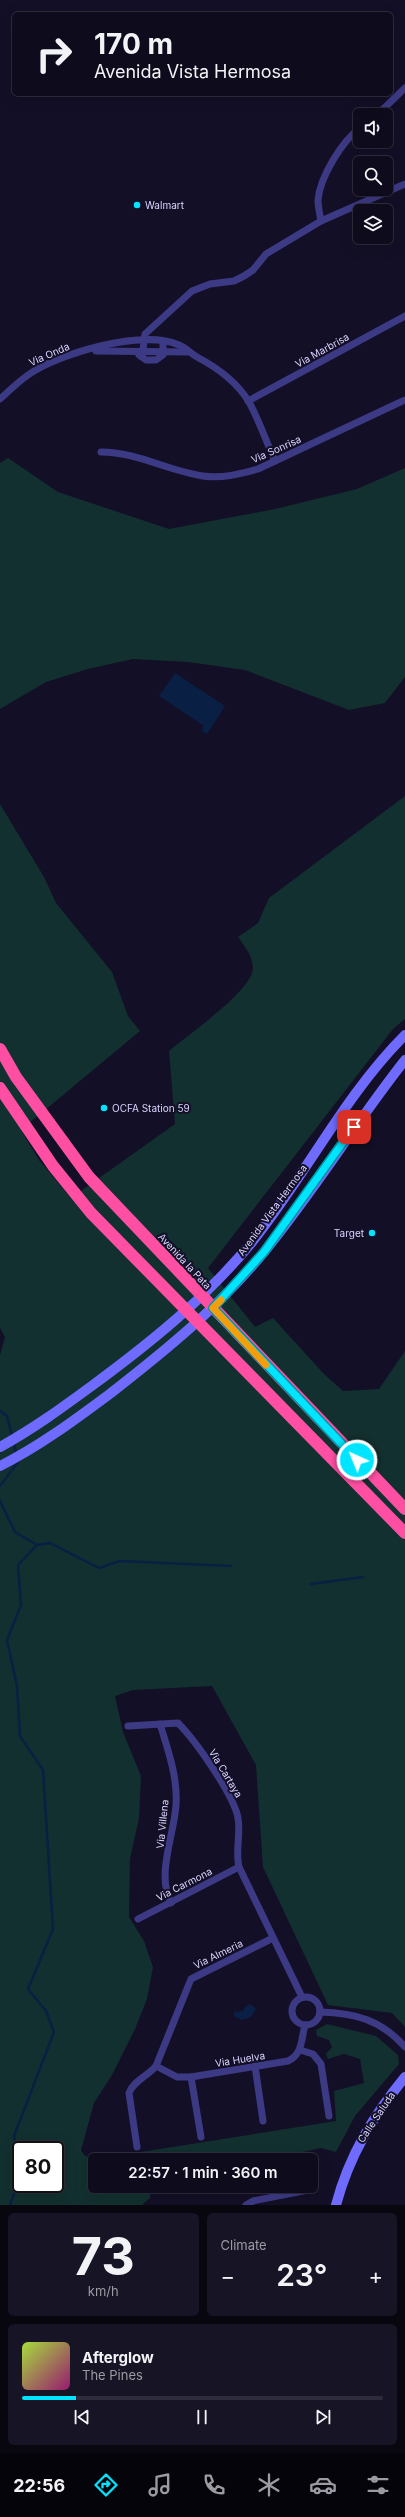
<!DOCTYPE html>
<meta charset="utf-8">
<style>
:root{--surface:#0e0b1c;--page:#171425;--text:#f1f3f6;--muted:#9b9ba3;--line:#2e2b3b;--accent:#00e5ff}
body{margin:0;font-family:Inter,sans-serif;background:var(--page);color:var(--text);height:100vh;display:flex;flex-direction:column;font-size:15px;white-space:nowrap}
*{box-sizing:border-box;margin:0}
p{font-size:13px;color:var(--muted)}
.icon{flex:none;width:22px;height:22px;fill:none;stroke:currentColor;stroke-width:2;stroke-linecap:round;stroke-linejoin:round}
.map{position:relative;height:2205px;overflow:hidden}
.sheet{display:flex;flex-direction:column;gap:8px;padding:8px;background:#08060f;flex:1}
.sheet>*{flex:none}
.banner{position:absolute;left:12px;top:12px;width:381px;height:84px;border-radius:6px;box-shadow:0 4px 16px #0002,0 0 0 1px var(--line);background:#0e0b1c;color:var(--text);overflow:hidden}
.tools{position:absolute;left:353px;top:108px;display:grid;gap:8px}
.tools a{display:grid;place-items:center;width:40px;height:40px;border-radius:6px;background:var(--surface);box-shadow:0 4px 16px #0002,0 0 0 1px var(--line);font-size:20px}
.speed{position:absolute;left:12px;top:2141px;display:flex;gap:8px;font-size:20px;font-weight:700;text-align:center}
.speed>*{display:grid;place-content:center;width:52px;height:52px;border-radius:50%;background:var(--surface);box-shadow:0 4px 16px #0002,0 0 0 1px var(--line);line-height:1}
.speed .limit{border:2px solid #111;border-radius:6px;background:#fff;color:#111}
.pin{position:absolute;display:grid;place-items:center;width:34px;height:34px;color:#fff;margin:-17px;border-radius:8px;box-shadow:0 2px 6px #0006}
.me{position:absolute;width:44px;margin:-22px;rotate:316deg;stroke-linejoin:round;filter:drop-shadow(0 0 3px #0008)}
.turn{display:flex;align-items:center;gap:14px;height:84px;padding:0 16px;font-size:18px}
.turn .icon{width:52px;height:52px;stroke-width:2.5}
.turn b{display:block;font-size:28px;line-height:34px}
.big{font-size:30px;font-weight:600;line-height:1.1}
.sheet .widget{flex:1;display:flex;flex-direction:column;justify-content:center;gap:6px;min-width:0;padding:0 14px;border-radius:6px;background:var(--page)}
.sheet .dial{align-items:center;gap:0}
.dial b{font-size:52px;line-height:1}
.song{display:flex;align-items:center;gap:12px}
.cover{width:48px;height:48px;border-radius:6px;background:linear-gradient(135deg,hsl(80 70% 55%),hsl(320 70% 35%))}
.played{height:4px;border-radius:2px;background:linear-gradient(90deg,var(--accent) 15%,var(--line) 15%)}
.keys{display:flex;justify-content:space-around;direction:ltr}
.heat{display:flex;justify-content:space-between;align-items:center;font-size:22px;direction:ltr}
.sheet .tiles{flex:1;display:grid;gap:8px;grid-template-columns:1fr 1fr}
.widget:last-child{grid-column:span 2}
.trip{position:absolute;left:88px;top:2153px;width:230px;height:40px;border-radius:6px;background:var(--surface);box-shadow:0 4px 16px #0002,0 0 0 1px var(--line);font-weight:600;line-height:40px;text-align:center}
.tabs{display:flex;height:64px;justify-content:space-around;align-items:center;background:#06040b;color:var(--muted)}
.tabs .icon{width:28px;height:28px}
.tabs .on{color:var(--accent)}
.tabs b{font-size:18px;color:var(--text)}
.map>svg:first-child{display:block}
.green{fill:#12302f;fill-rule:evenodd}
.water{fill:#0a1f44}
.lines{fill:none;stroke-linecap:round;stroke-linejoin:round}
.stream{stroke:#0a1f44;stroke-width:2.5}
.street{stroke:#3d3a85;stroke-width:7}
.secondary{stroke:#6f6bff;stroke-width:10}
.highway{stroke:#ff4fa3;stroke-width:12}
.route-casing{stroke:#0095a6;stroke-width:10}
.route{stroke:#00e5ff;stroke-width:7}
.slow{stroke:#f59e0b;stroke-width:7}
.poi-dot{fill:#00e5ff;stroke:#130f26;stroke-width:1.5}
.labels{text-anchor:middle;stroke-width:4;stroke-linejoin:round;paint-order:stroke}
.poi-label{font-size:10px;fill:#d9d4ff;stroke:#130f26;text-anchor:start}
.street-label{font-size:10px;fill:#d9d4ff;stroke:#130f26}
</style>
<div class="map">
<svg width="405" height="2205" viewBox="0 0 405 2205">
<rect width="100%" height="100%" fill="#130f26"/>
<g class="green">
<polygon points="8,458 58,492 169,529 275,509 357,489 405,468 405,677 385,703 349,710 245,670 188,662 133,659 88,669 46,682 0,709 0,463"/>
<path d="M405,796V1019L393,1029L208,1268L255,1327L273,1318L324,1374L343,1391L379,1389L405,1351V2027L392,2013L328,2005L263,1867L256,1765L212,1686L133,1690L115,1696L123,1732L141,1776L139,1818L130,1859L129,1917L144,1941L153,1967L147,1999L135,2029L112,2075L94,2103L81,2150L85,2156L97,2159L336,2121L334,2091L364,2083L360,2059L344,2054L328,2059L326,2054L332,2047L329,2040L317,2036L316,2030L327,2024L376,2036L398,2055L399,2064L355,2116L336,2152L321,2148L267,2160H95V2186H150V2198L142,2205H0V1355L5,1337L0,1328V804L44,877L56,903L112,972L128,1016L140,1031L21,1130L39,1160L71,1198L175,1124L169,1051C188,1035 244,996 252,973C256,960 245,947 238,937L258,923L269,898ZM21,2150H55V2184H21Z"/>
</g>
<g class="water">
<polygon points="175,673 225,706 207,734 201,731 204,726 159,696"/>
<polygon points="250,2004 256,2009 251,2017 242,2020 234,2016 234,2012 243,2011 245,2007"/>
</g>
<g class="lines">
<g class="stream">
<polyline points="0,1411 7,1416 12,1436"/>
<polyline points="14,1443 16,1454"/>
<polyline points="0,1486 18,1462 17,1459"/>
<polyline points="0,1501 15,1532 37,1545 18,1565 21,1605 7,1640 17,1686 20,1736 43,1770 53,1929 28,1989 46,2011 54,2032 14,2136 21,2173"/>
<polyline points="37,1545 50,1543 99,1568 120,1561 231,1566"/>
<polyline points="311,1584 363,1577"/>
<polyline points="10,2205 21,2175"/>
</g>
<g class="street">
<polyline points="377,115 405,88"/>
<path d="M321,221C320,215 318,207 318,200C320,177 342,141 360,128"/>
<polyline points="96,351 188,352"/>
<polyline points="139,355 146,360 156,360 163,355 163,341"/>
<polyline points="142,357 145,334 192,291 210,284 234,281 244,276 253,270 266,254 321,221 405,184"/>
<path d="M0,399C9,391 18,382 28,375C59,353 143,329 179,345C185,347 190,353 197,357C216,367 237,382 249,402C259,420 266,441 275,461"/>
<polyline points="248,401 405,316"/>
<path d="M101,452C137,452 168,471 203,476C221,479 241,474 258,469L405,400"/>
<path d="M160,1724C168,1750 178,1778 176,1805C174,1836 156,1874 171,1903"/>
<path d="M128,1726L178,1723C195,1740 234,1795 238,1818C241,1834 235,1851 239,1867L302,1997"/>
<polyline points="138,1919 239,1867"/>
<circle cx="306" cy="2011" r="14"/>
<path d="M320,2012C356,2013 381,2020 405,2047"/>
<polyline points="300,2050 313,2054 321,2064 329,2116"/>
<path d="M156,2066L177,2077H191L288,2061C303,2054 301,2039 305,2025"/>
<polyline points="255,2066 263,2121"/>
<polyline points="191,2077 201,2137"/>
<path d="M137,2147L129,2093C133,2081 148,2076 156,2066L191,1979L273,1938"/>
<polyline points="246,2205 253,2201 313,2189"/>
</g>
<g class="secondary">
<path d="M0,1447C33,1429 63,1407 93,1385C150,1343 207,1297 252,1242C306,1175 344,1096 405,1035"/>
<path d="M0,1466C40,1446 76,1419 111,1393C166,1350 219,1307 264,1252C314,1191 356,1122 405,1060"/>
<path d="M336,2205C349,2156 373,2116 405,2077"/>
</g>
<g class="highway">
<polyline points="0,1049 16,1077 89,1177 405,1509"/>
<polyline points="0,1088 53,1166 91,1213 405,1533"/>
</g>
</g>
<g class="lines">
<g class="route-casing">
<polyline id="route" points="354,1127 264,1252 213,1308 357,1460"/>
</g>
<use href="#route" class="route"/>
<polyline class="slow" points="221,1300 213,1308 266,1365"/>
</g>
<g class="poi-dot">
<circle cx="137" cy="205" r="4"/>
<circle cx="104" cy="1108" r="4"/>
<circle cx="372" cy="1233" r="4"/>
</g>
<g class="labels">
<g class="poi-label">
<text x="145" y="209">Walmart</text>
<text x="112" y="1112">OCFA Station 59</text>
<text x="364" y="1237" text-anchor="end">Target</text>
</g>
<g class="street-label">
<text transform="translate(322 350) rotate(-29)" y="4">Via Marbrisa</text>
<text transform="translate(49 354) rotate(-24)" y="4">Via Onda</text>
<text transform="translate(276 449) rotate(-24)" y="4">Via Sonrisa</text>
<text transform="translate(272 1210) rotate(-54)" y="4">Avenida Vista Hermosa</text>
<text transform="translate(185 1261) rotate(47)" y="4">Avenida la Pata</text>
<text transform="translate(226 1773) rotate(59)" y="4">Via Cartaya</text>
<text transform="translate(162 1824) rotate(-84)" y="4">Via Villena</text>
<text transform="translate(184 1884) rotate(-27)" y="4">Via Carmona</text>
<text transform="translate(218 1954) rotate(-26)" y="4">Via Almeria</text>
<text transform="translate(240 2059) rotate(-9)" y="4">Via Huelva</text>
<text transform="translate(376 2117) rotate(-56)" y="4">Calle Saluda</text>
</g>
</g>
</svg>
<div class="tools">
<a><svg class="icon" aria-label="sound" viewBox="0 0 24 24"><path d="M4 9h4l5-4v14l-5-4H4zM17 9q2 3 0 6"/></svg></a>
<a><svg class="icon" aria-label="search" viewBox="0 0 24 24"><circle cx="10" cy="10" r="6"/><path d="M15 15l6 6"/></svg></a>
<a><svg class="icon" aria-label="layers" viewBox="0 0 24 24"><path d="M12 4l9 5-9 5-9-5zM3 14l9 5 9-5"/></svg></a>
</div>
<div class="speed"><div class="limit">80</div></div>
<div class="pin" style="left:354px;top:1127px;background:#d93025"><svg class="icon" aria-label="arrive" viewBox="0 0 24 24"><path d="M6 21V4h12l-3 4 3 4H6"/></svg></div>
<svg class="me" style="left:357px;top:1460px" viewBox="-20 -20 40 40"><circle r="17" fill="#00e5ff" stroke="#fff" stroke-width="3"/><path d="M0-11L8 9 0 5-8 9z" fill="#fff"/></svg>
<div class="trip">22:57 · 1 min · 360 m</div>
<div class="banner">
<div class="turn"><svg class="icon" aria-label="right" viewBox="0 0 24 24"><path d="M7 20v-9h11M14 6l5 5-5 5"/></svg><div><b>170 m</b>Avenida Vista Hermosa</div></div>
</div>
</div>
<section class="sheet">
<div class="tiles">
<div class="widget dial"><b>73</b><p>km/h</p></div>
<div class="widget"><p>Climate</p>
<div class="heat"><a>−</a><b class="big">23°</b><a>+</a></div>
</div>
<div class="widget">
<div class="song"><i class="cover"></i><div><b>Afterglow</b><p>The Pines</p></div></div>
<div class="played"></div>
<div class="keys"><svg class="icon" aria-label="previous" viewBox="0 0 24 24"><path d="M18 5L8 12l10 7zM5 5v14"/></svg><svg class="icon" aria-label="pause" viewBox="0 0 24 24"><path d="M8 5v14M16 5v14"/></svg><svg class="icon" aria-label="next" viewBox="0 0 24 24"><path d="M6 5l10 7-10 7zM19 5v14"/></svg></div>
</div>
</div>
</section>
<nav class="tabs">
<b>22:56</b>
<svg class="icon on" aria-label="directions" viewBox="0 0 24 24"><path d="M12 3l9 9-9 9-9-9zM9 14v-3h6M13 9l2 2-2 2"/></svg>
<svg class="icon" aria-label="music" viewBox="0 0 24 24"><path d="M9 18V5l10-2v13"/><circle cx="6" cy="18" r="3"/><circle cx="16" cy="16" r="3"/></svg>
<svg class="icon" aria-label="phone" viewBox="0 0 24 24"><path d="M5 4h4l2 5-3 2q2 4 5 5l2-3 5 2v4C11 20 4 13 5 4z"/></svg>
<svg class="icon" aria-label="climate" viewBox="0 0 24 24"><path d="M12 3v18M4 7l16 10M4 17L20 7"/></svg>
<svg class="icon" aria-label="car" viewBox="0 0 24 24"><path d="M5 17H2v-5l4-1 3-4h7l3 4 3 1v5h-3M9 17h6M6 11h13"/><circle cx="7" cy="17" r="2"/><circle cx="17" cy="17" r="2"/></svg>
<svg class="icon" aria-label="filters" viewBox="0 0 24 24"><path d="M4 7h16M4 17h16"/><circle cx="9" cy="7" r="2"/><circle cx="15" cy="17" r="2"/></svg>
</nav>
